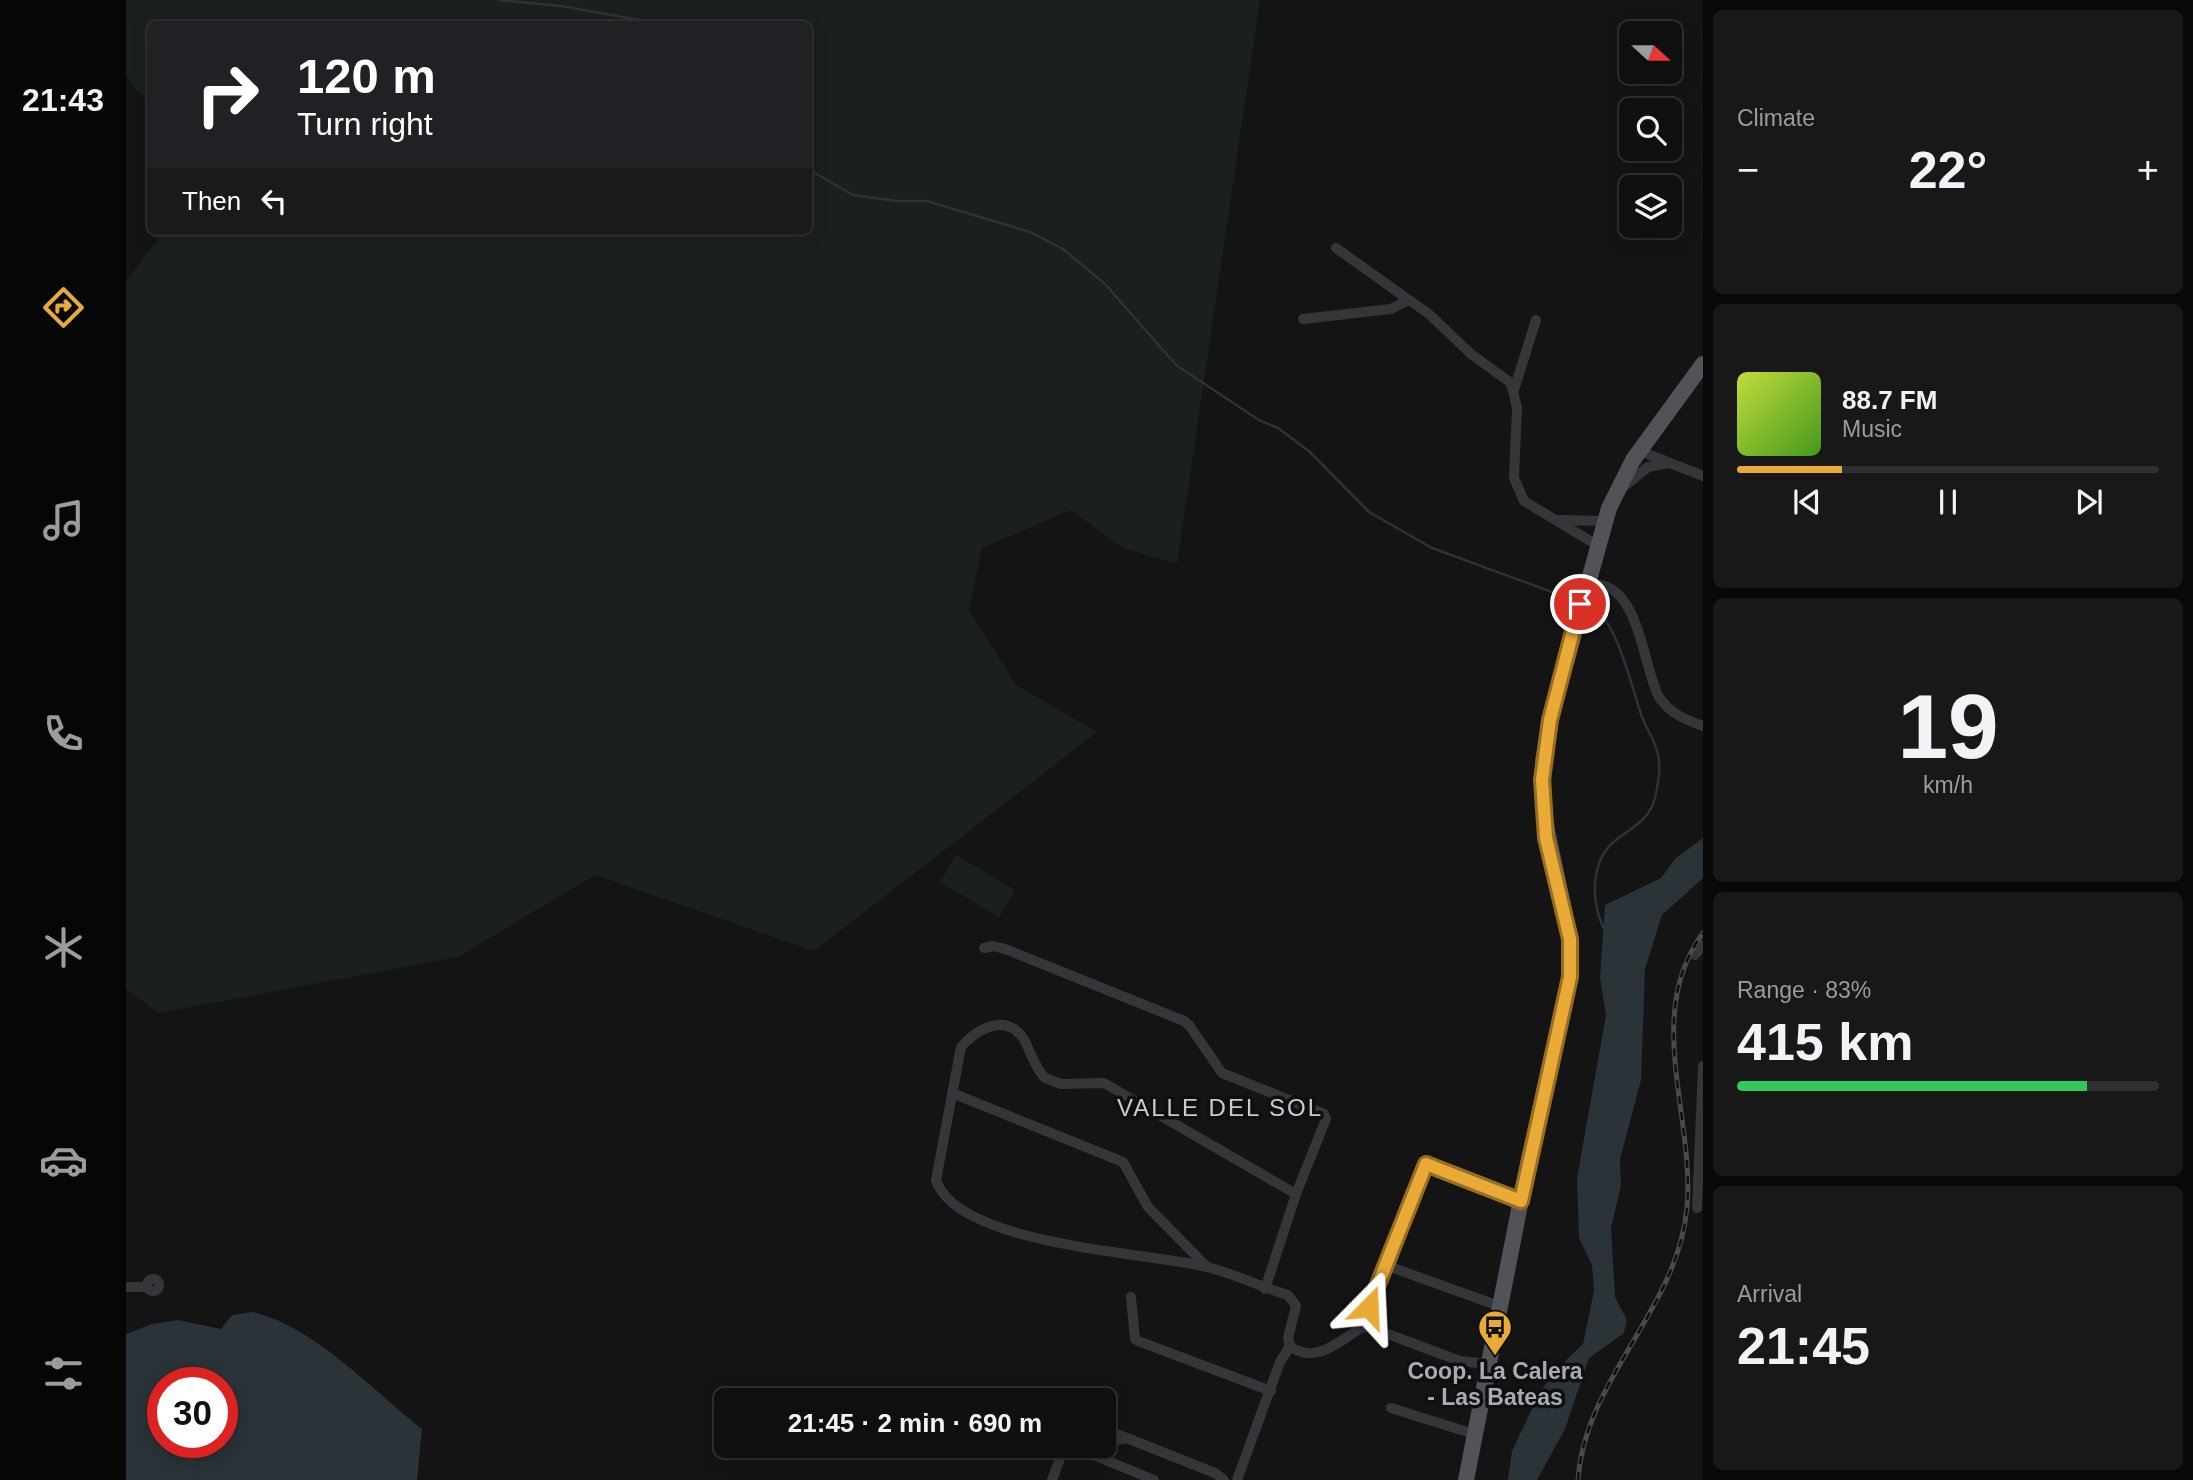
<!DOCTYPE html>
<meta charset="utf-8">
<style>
:root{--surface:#0f0f10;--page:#181819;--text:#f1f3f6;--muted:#9b9c9f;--line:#2f2f30;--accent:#eaaa37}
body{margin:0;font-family:Helvetica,sans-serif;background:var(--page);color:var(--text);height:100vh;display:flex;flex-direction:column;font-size:26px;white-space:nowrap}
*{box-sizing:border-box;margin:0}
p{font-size:23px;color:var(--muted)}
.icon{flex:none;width:38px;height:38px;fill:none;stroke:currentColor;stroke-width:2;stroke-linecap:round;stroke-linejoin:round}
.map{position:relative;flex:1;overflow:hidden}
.drawer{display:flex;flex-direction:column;gap:10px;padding:10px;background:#080809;width:490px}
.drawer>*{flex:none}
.hud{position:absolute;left:21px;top:21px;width:665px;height:214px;border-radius:10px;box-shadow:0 4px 18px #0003,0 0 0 2px var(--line);background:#202124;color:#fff;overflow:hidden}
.needle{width:46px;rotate:111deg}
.buttons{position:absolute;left:1493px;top:21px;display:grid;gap:14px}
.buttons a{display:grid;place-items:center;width:63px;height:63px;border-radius:10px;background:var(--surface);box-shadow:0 4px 18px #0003,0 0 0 2px var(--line);font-size:35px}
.speed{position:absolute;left:21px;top:1367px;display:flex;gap:14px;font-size:35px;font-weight:700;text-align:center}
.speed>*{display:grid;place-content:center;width:91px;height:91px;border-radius:50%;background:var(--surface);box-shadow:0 4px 18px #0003,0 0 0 2px var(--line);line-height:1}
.speed .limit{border:10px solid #d22;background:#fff;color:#111}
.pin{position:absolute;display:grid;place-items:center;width:60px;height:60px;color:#fff;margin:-30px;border:4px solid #fff;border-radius:50%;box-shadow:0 2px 7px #0007}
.me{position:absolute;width:77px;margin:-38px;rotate:21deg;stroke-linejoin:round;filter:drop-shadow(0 0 5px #0008)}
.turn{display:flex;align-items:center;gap:24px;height:147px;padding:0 35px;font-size:32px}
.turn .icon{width:91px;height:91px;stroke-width:2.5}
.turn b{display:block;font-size:49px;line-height:60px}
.then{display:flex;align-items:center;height:66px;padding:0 35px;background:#0003;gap:14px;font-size:26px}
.big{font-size:52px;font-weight:800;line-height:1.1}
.drawer .tile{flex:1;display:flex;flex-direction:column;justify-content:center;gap:10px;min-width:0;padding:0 24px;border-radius:10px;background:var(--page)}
.drawer .dial{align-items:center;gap:0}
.dial b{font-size:91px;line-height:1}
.song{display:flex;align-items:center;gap:21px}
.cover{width:84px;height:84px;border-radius:10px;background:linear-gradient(135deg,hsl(70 70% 55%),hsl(100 70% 35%))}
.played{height:7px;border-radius:4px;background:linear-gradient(90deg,var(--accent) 25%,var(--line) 25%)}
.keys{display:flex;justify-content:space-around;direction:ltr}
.heat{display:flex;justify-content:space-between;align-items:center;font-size:38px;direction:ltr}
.charge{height:10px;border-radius:5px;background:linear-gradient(90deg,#34c759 83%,var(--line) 0)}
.trip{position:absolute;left:588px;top:1388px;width:402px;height:70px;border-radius:10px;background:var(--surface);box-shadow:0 4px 18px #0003,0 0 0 2px var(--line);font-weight:800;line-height:70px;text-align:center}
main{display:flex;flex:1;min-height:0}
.tab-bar{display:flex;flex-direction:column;width:126px;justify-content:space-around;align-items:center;background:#060606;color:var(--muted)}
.tab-bar .icon{width:49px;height:49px}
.tab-bar .active{color:var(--accent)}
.tab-bar b{font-size:32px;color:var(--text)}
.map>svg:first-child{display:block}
.green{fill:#1a201b}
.water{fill:#2a3338;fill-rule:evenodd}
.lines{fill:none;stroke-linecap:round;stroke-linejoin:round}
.stream{stroke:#2a3338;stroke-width:2.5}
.minor{stroke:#35363a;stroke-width:10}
.primary{stroke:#515359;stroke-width:16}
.rail-casing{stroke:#484a4f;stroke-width:5}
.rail{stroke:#0f0f10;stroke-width:2.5;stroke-dasharray:8;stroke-linecap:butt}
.route-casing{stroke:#986e24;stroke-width:18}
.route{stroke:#eaaa37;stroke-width:12}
.labels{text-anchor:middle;stroke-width:7;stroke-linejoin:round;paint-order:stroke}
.poi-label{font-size:23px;font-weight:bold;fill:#a6abb5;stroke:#0f0f10}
.neighbourhood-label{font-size:24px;letter-spacing:2px;fill:#c7cad1;stroke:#0f0f10}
</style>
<main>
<nav class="tab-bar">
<b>21:43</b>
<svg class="icon active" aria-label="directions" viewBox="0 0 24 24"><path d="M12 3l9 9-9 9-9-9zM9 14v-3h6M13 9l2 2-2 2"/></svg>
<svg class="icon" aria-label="music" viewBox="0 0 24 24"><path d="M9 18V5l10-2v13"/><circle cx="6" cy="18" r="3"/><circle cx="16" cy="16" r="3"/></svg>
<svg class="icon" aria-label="phone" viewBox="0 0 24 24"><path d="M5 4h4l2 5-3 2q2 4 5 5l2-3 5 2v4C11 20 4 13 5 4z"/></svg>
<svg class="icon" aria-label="climate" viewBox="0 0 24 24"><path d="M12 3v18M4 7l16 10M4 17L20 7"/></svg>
<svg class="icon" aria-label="car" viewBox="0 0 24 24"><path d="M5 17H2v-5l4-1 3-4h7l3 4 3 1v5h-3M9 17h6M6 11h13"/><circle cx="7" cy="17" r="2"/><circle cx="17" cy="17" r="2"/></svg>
<svg class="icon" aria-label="filters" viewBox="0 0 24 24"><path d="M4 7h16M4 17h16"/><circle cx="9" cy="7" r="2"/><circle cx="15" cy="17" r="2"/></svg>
</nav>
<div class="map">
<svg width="1577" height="1480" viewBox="0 0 1577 1480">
<rect width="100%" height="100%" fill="#141415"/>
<g class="green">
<polygon points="0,0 1134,0 1051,564 997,548 945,510 856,548 843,610 890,685 971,732 688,951 469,875 332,957 33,1013 0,989 0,282 38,231 682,231 682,24 24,24 24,103 7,87 0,74"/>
<polygon points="830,855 889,890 873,917 814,882"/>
</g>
<g class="water">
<polygon points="1577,838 1577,878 1536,915 1519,969 1515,1080 1494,1159 1495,1186 1485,1228 1489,1297 1501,1320 1498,1333 1463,1358 1439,1429 1411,1480 1382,1480 1386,1451 1414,1392 1429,1371 1457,1344 1468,1291 1466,1265 1453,1238 1451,1178 1480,1015 1474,978 1479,905 1535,878 1550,858"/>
<path d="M127,1312C189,1327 246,1390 296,1429L291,1480H0V1334L26,1324L52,1320L95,1329L106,1315ZM37,1382H96V1442H37Z"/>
</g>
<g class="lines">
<g class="stream">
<polyline points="373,0 435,6 536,24"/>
<polyline points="682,169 727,195 771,201 801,201 904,232 937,249 979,284 1050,365 1133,420 1152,428 1184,452 1243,512 1306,548 1445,599"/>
<path d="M1462,604C1490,614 1506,690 1516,717C1520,728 1528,739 1531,751C1536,765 1532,784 1529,798C1523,821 1506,827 1490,840C1464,860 1465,900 1477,927"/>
</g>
<g class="minor">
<polyline points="1210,248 1283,300"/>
<polyline points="1177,319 1265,309 1283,300 1303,314 1345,354 1385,383 1391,408 1388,478 1398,501 1471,545"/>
<polyline points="1388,390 1410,320"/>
<polyline points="1514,451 1577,476"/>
<polyline points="1496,488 1522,467 1543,463"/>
<polyline points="1433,520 1478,521"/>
<path d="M1460,585C1514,575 1516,667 1533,697C1543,713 1560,720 1577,726"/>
<polyline points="858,948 867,946 879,949 1058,1021 1063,1025 1096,1073 1198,1114 1200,1119 1170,1194 1139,1289"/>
<polyline points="1569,955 1577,945"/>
<polyline points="826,1093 997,1162 1022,1207 1081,1267"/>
<path d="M1170,1194L978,1083L935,1084L919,1078C908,1067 905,1051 897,1038C879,1012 850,1030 835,1047L810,1180C832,1246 1022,1252 1081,1267C1109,1274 1135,1287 1162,1295L1170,1306L1162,1338L1164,1346C1189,1365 1212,1342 1235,1328L1243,1327L1334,1361L1362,1364"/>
<polyline points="1571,1208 1577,1066"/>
<polyline points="1259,1265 1373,1306"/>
<circle cx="27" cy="1285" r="6"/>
<polyline points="0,1287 21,1287"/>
<polyline points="1005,1297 1009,1339 1012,1341 1145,1391"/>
<polyline points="1235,1328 1299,1164 1395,1201"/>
<polyline points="1265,1408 1348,1434"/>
<polyline points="978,1429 1089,1473 1098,1480"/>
<polyline points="978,1443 1000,1438"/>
<polyline points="926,1480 937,1451 970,1456 1028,1480"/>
<polyline points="1111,1480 1154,1362 1164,1346"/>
</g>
<polyline class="primary" points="1340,1480 1403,1159 1444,977 1444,939 1418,816 1417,761 1424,720 1483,508 1507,460 1577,364"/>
<g class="rail-casing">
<path id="rail" d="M1452,1480C1459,1378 1552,1310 1561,1207C1569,1117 1517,1014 1577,933"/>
</g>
<use href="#rail" class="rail"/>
</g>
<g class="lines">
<g class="route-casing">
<polyline id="route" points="1243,1307 1300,1164 1395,1201 1444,977 1444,939 1420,838 1416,780 1424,720 1454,604"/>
</g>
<use href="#route" class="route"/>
</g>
<defs>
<g id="bus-pin" transform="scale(1.75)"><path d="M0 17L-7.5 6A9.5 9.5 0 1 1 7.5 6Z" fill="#eaaa37" stroke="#0f0f10"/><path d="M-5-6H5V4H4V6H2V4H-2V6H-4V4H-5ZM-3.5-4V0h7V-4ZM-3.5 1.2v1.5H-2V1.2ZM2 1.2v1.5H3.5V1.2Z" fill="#111"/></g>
</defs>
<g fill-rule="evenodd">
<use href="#bus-pin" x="1369" y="1327"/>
</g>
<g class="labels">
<g class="poi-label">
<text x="1369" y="1379">Coop. La Calera<tspan x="1369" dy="26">- Las Bateas</tspan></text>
</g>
<g class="neighbourhood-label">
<text x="1094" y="1116">VALLE DEL SOL</text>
</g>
</g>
</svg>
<div class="buttons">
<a><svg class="needle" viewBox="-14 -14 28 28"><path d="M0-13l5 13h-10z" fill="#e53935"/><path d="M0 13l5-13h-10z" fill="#9b9c9f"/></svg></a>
<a><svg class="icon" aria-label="search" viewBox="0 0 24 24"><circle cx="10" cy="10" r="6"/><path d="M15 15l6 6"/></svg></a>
<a><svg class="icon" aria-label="layers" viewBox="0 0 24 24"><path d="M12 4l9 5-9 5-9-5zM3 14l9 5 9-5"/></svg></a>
</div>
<div class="speed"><div class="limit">30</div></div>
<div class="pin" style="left:1454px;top:604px;background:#d93025"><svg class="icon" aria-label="arrive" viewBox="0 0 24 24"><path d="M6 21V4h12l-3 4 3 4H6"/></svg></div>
<svg class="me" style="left:1243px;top:1307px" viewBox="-20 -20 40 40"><path d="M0-17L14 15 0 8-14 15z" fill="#eaaa37" stroke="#fff" stroke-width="4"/></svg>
<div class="trip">21:45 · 2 min · 690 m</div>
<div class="hud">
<div class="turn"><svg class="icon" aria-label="right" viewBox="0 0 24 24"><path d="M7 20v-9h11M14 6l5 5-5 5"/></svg><div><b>120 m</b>Turn right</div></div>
<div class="then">Then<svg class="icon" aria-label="left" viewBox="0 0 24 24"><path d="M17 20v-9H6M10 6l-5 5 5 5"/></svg></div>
</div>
</div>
<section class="drawer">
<div class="tile"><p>Climate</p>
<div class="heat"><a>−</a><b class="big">22°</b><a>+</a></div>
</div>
<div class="tile">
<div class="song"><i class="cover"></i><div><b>88.7 FM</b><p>Music</p></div></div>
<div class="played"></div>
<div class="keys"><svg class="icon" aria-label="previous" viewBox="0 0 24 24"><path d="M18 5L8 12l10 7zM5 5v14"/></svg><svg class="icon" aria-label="pause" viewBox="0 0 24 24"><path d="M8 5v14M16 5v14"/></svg><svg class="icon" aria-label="next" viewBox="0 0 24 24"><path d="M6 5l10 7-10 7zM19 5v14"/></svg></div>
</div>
<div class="tile dial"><b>19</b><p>km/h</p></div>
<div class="tile"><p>Range · 83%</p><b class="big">415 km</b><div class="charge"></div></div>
<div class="tile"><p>Arrival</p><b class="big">21:45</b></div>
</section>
</main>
